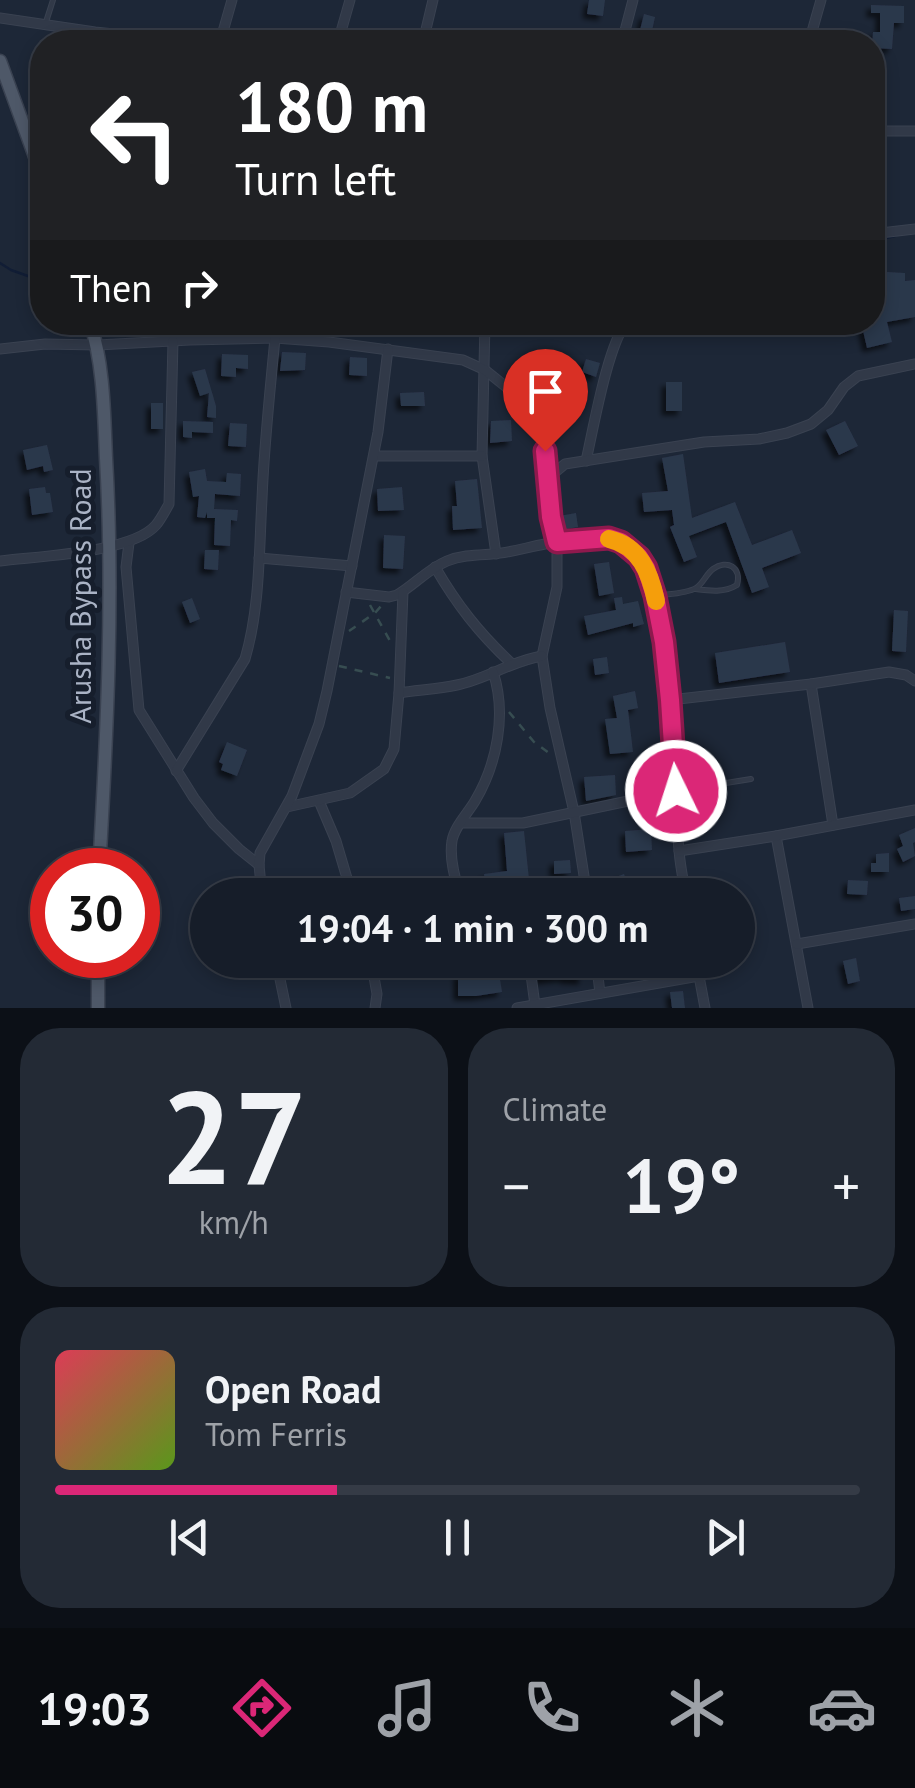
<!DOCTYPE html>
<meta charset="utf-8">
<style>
:root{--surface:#161d29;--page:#232a35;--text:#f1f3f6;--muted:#9ea2a8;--line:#353b46;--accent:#db2777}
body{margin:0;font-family:"PT Sans",sans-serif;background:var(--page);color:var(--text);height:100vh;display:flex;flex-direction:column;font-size:38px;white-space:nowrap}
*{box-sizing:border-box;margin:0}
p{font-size:32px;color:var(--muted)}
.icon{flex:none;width:55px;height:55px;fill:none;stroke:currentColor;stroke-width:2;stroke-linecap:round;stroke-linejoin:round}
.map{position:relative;height:1008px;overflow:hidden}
.drawer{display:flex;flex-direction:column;gap:20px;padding:20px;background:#0c1017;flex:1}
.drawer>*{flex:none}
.hud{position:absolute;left:30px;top:30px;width:855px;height:305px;border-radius:40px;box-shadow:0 5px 15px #0003,0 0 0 2px var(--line);background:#202124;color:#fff;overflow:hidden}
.speed{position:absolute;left:30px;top:848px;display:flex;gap:20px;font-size:50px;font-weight:700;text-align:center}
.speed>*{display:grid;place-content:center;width:130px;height:130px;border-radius:50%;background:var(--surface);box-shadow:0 5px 15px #0003,0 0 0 2px var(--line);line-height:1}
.speed .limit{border:15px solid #d22;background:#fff;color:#111}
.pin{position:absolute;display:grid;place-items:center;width:85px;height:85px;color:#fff;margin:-102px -42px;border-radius:50% 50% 50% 0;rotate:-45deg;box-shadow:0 0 10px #0007}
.pin .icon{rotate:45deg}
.me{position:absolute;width:110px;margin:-55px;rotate:356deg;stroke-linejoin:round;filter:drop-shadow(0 0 8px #0008)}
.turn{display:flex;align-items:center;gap:35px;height:210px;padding:0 40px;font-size:45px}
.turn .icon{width:130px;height:130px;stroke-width:2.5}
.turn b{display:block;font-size:70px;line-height:85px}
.then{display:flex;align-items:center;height:95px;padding:0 40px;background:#0003;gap:20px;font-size:38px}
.big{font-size:75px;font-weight:600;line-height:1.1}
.drawer .tile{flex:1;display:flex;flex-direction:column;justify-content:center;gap:15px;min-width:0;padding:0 35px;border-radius:40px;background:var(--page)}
.drawer .dial{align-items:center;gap:0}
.dial b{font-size:130px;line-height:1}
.song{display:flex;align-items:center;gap:30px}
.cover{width:120px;height:120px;border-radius:15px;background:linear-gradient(135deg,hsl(350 70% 55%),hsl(90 70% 35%))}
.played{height:10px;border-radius:5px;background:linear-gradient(90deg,var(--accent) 35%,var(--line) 35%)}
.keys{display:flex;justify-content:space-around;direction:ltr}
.heat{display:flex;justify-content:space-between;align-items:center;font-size:55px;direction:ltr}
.drawer .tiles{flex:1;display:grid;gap:20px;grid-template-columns:1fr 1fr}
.tile:last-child{grid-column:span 2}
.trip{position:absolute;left:190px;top:878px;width:565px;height:100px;border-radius:50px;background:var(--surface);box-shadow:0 5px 15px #0003,0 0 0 2px var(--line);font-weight:600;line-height:100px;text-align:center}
.menu{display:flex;height:160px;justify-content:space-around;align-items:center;background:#090c10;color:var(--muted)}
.menu .icon{width:70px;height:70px}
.menu .selected{color:var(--accent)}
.menu b{font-size:45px;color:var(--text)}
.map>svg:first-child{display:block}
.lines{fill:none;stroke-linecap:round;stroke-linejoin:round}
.stream{stroke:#111d35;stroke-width:2.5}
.building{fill:#2c374c;filter:url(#shadow)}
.lane-casing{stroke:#3a4251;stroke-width:6}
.street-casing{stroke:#3a4251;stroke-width:11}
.primary-casing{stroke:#3a4251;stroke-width:15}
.path{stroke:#374d51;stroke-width:2.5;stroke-dasharray:8 8;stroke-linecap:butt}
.lane{stroke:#313948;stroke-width:4}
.street{stroke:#313948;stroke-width:9}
.primary{stroke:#4e5868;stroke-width:12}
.route-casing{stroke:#8e194d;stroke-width:25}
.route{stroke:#db2777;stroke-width:18}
.slow{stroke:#f59e0b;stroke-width:18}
.labels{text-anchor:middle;stroke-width:10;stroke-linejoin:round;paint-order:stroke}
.street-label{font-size:30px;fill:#aab3c5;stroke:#161e2c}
</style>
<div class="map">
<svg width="915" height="1008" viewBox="0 0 915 1008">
<defs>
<filter id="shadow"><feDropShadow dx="-4.5" dy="4.5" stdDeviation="2.5" flood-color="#0009"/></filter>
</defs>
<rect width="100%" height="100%" fill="#1d2737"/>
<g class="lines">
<g class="stream">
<polyline points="872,241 895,236"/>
<polyline points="0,263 11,270 42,281"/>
<polyline points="713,322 717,325 735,322"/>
</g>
</g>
<g class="building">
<polygon points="589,0 605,0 603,16 587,14"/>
<polygon points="871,5 904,6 904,23 894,23 892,49 872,48 873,32 880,32 880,13 871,13"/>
<polygon points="644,14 655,17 650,40 638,38"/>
<polygon points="704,32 728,35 727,42 703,42"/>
<polygon points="887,272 905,273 905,281 915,280 915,317 887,322 892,342 867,348 861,322 872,322 872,294 886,291"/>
<polygon points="282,352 306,353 305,370 280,371"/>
<polygon points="222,354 248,355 248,369 236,368 236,377 221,376"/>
<polygon points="350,357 367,358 367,376 349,375"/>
<polygon points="586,359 600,363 596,377 582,372"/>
<polygon points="205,369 216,406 216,418 207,417 209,393 200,396 192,372"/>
<rect x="666" y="382" width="16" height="29"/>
<polygon points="424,392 425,406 401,406 400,393"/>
<rect x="151" y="403" width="12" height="26"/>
<polygon points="511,420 512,441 490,443 491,421"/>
<polygon points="183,421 213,422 213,433 192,432 192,438 183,437"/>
<polygon points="845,421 858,446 839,455 826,430"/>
<polygon points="230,423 247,424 246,447 228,446"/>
<polygon points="47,445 53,470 44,472 43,466 27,470 23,450"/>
<polygon points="683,454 692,518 735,502 752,545 792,530 801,553 762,568 769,587 752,593 726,522 689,536 697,557 684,562 670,527 674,525 672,510 644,512 642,493 668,491 662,458"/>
<polygon points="205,469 207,481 226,482 227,473 241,474 240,496 215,494 214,509 238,510 237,521 231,520 230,546 214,545 215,518 207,518 207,512 205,518 197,517 199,496 193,497 189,472"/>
<polygon points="477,479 482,528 453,530 452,506 457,506 455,481"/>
<polygon points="45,487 46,493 50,493 53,512 32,515 29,489"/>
<polygon points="402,487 404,510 378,511 377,489"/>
<polygon points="576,513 578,527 562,530 559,516"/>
<polygon points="384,535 405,536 403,569 383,568"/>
<polygon points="205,550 219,550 218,570 204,569"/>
<polygon points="609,562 614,593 599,596 594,564"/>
<polygon points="622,597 623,604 638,601 644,624 633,627 633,623 588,635 584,616 616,610 614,598"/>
<polygon points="192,598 200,619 190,623 182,602"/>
<polygon points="894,610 908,611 906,652 892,651"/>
<polygon points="785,642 790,672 719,683 715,653"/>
<polygon points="607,657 609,673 595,675 593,659"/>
<polygon points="635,691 638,708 628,710 633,752 610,754 605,719 617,718 613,696"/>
<polygon points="227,742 247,750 237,776 221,770 223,764 219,762"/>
<polygon points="615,775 616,795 586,801 584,777"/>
<polygon points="915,828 915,842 913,843 915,856 903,862 897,849 903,846 899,835"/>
<polygon points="651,829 652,850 626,852 625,831"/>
<polygon points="524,831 530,889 506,892 506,895 486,895 484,874 507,871 504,833"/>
<polygon points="889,853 889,872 871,872 871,863 876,863 876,854"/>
<polygon points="570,860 571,873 554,874 554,861"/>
<polygon points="624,874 632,895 617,895 611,879"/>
<polygon points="848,880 868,881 867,895 847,894"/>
<polygon points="915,896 915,909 901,911 899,898"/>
<polygon points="856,958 860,981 848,984 843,961"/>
<polygon points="584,960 583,980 564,979 564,977 540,980 537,961"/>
<polygon points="498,967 502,992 476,996 458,996 458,973 484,973 483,969"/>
<polygon points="683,991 685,1008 672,1008 670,992"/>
</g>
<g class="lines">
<g class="lane-casing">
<g id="lane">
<polyline points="45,25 53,0"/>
<path d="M655,596C666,594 686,594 696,588C703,584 706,574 713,569C727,559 742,567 737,585C724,593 710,591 695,589"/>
<polyline points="676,791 751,779"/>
</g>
</g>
<g class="street-casing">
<g id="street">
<polyline points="0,18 95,32 189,42"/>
<polyline points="220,42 232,0"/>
<polyline points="338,42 350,0"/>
<polyline points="423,42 433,0"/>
<polyline points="622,42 633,0"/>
<polyline points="809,42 821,0"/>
<polyline points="872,131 915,131"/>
<polyline points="872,234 915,229"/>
<polyline points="485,322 482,456 496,554"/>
<polyline points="0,349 45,344 98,345 190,340 275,338 329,342 463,360 485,370 525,402 533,415 545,451 551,517 557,542 557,587 542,656 550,708 574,812 587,895"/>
<polyline points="374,456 482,456"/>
<path d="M586,461C593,430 608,343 627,322"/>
<polyline points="548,478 565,464 704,442 759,439 787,433 811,424 828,410 844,387 858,376 915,364"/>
<polyline points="129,543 126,567 139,710 194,798 213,823 239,849 259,865"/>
<polyline points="259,558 352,566"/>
<path d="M0,561C38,556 132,553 156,525C161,519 165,511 169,504L173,341"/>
<path d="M435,567C457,605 479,633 511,663"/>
<path d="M346,592L389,597L397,595C414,585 428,569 447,561C462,555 477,555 492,554C510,553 528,547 545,544C564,541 603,534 621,541C678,566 673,791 679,850C680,865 683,880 686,895"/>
<polyline points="811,684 833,825"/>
<path d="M399,693C418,690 438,689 457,685C487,679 511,661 542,656"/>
<polyline points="670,700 811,684 889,672 906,675 915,681"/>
<path d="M176,771L245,659C260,608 259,552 262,499C264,445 270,392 275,338"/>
<polyline points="319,801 336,841 352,895"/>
<polyline points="287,807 350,793 384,769 394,749 399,693 403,592"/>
<polyline points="462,823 523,823 676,791"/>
<polyline points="776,836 808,1008"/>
<polyline points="679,851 776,836 915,810"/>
<polyline points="262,895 259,865 260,853 292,796 319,724 327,691 378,432 388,349"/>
<path d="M460,895C455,879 449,858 452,841C454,827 468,813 475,801C497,764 507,714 493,672"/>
<polyline points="797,944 915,924"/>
<polyline points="276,960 286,1008"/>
<polyline points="371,960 377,994 375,1008"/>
<polyline points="529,960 535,1005"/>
<polyline points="596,960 600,993"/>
<polyline points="696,960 705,1008"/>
<polyline points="517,1008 699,976"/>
</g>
</g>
<g class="primary-casing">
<g id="primary">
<polyline points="0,61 42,176"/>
<path d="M90,322C104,365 104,414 106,458C114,595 107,733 99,870"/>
<polyline points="98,955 98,1008"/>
</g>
</g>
<g class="path">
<polyline points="370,605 390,641"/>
<polyline points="349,631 375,613 382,605"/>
<polyline points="339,666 390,678"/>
<polyline points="509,712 534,742 553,756"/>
</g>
<use href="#lane" class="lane"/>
<use href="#street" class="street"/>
<use href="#primary" class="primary"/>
</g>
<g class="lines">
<g class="route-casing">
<polyline id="route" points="545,451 551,517 557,542 609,538 621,542 639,557 646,568 655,596 664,642 670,700 676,791"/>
</g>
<use href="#route" class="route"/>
<path class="slow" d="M609,539C640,546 650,573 656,601"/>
</g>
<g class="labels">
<g class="street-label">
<text transform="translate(81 596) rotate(-90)" y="10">Arusha Bypass Road</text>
</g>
</g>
</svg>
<div class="speed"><div class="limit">30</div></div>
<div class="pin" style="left:545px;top:451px;background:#d93025"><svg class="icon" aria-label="arrive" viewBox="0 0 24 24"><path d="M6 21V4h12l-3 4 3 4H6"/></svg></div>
<svg class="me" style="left:676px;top:791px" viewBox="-20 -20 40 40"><circle r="17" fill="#db2777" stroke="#fff" stroke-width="3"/><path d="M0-11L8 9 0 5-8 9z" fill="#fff"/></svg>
<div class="trip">19:04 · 1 min · 300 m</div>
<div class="hud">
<div class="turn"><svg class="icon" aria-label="left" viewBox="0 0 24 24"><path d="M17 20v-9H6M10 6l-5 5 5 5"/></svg><div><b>180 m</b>Turn left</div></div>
<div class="then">Then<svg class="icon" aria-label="right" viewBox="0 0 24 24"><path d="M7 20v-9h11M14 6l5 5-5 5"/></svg></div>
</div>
</div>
<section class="drawer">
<div class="tiles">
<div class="tile dial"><b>27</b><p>km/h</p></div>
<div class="tile"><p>Climate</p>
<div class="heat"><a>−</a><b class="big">19°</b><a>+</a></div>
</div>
<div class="tile">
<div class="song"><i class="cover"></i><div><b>Open Road</b><p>Tom Ferris</p></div></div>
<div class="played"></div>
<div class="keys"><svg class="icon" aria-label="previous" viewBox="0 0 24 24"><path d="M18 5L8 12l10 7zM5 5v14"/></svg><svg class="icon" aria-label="pause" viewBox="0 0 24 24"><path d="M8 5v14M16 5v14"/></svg><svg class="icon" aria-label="next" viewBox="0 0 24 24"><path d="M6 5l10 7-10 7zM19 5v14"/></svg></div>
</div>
</div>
</section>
<nav class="menu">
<b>19:03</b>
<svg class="icon selected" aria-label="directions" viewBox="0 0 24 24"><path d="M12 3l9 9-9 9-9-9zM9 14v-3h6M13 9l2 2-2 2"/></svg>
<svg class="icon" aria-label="music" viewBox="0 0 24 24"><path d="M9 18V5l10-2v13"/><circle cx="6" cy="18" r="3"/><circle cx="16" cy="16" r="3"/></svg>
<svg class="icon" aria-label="phone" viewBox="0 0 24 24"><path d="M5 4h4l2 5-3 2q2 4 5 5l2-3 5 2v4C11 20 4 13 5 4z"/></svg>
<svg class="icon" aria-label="climate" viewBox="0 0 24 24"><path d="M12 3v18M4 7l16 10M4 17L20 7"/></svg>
<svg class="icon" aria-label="car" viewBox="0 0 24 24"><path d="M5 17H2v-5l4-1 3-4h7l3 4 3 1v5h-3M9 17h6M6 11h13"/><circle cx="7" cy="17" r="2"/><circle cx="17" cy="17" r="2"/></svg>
</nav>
